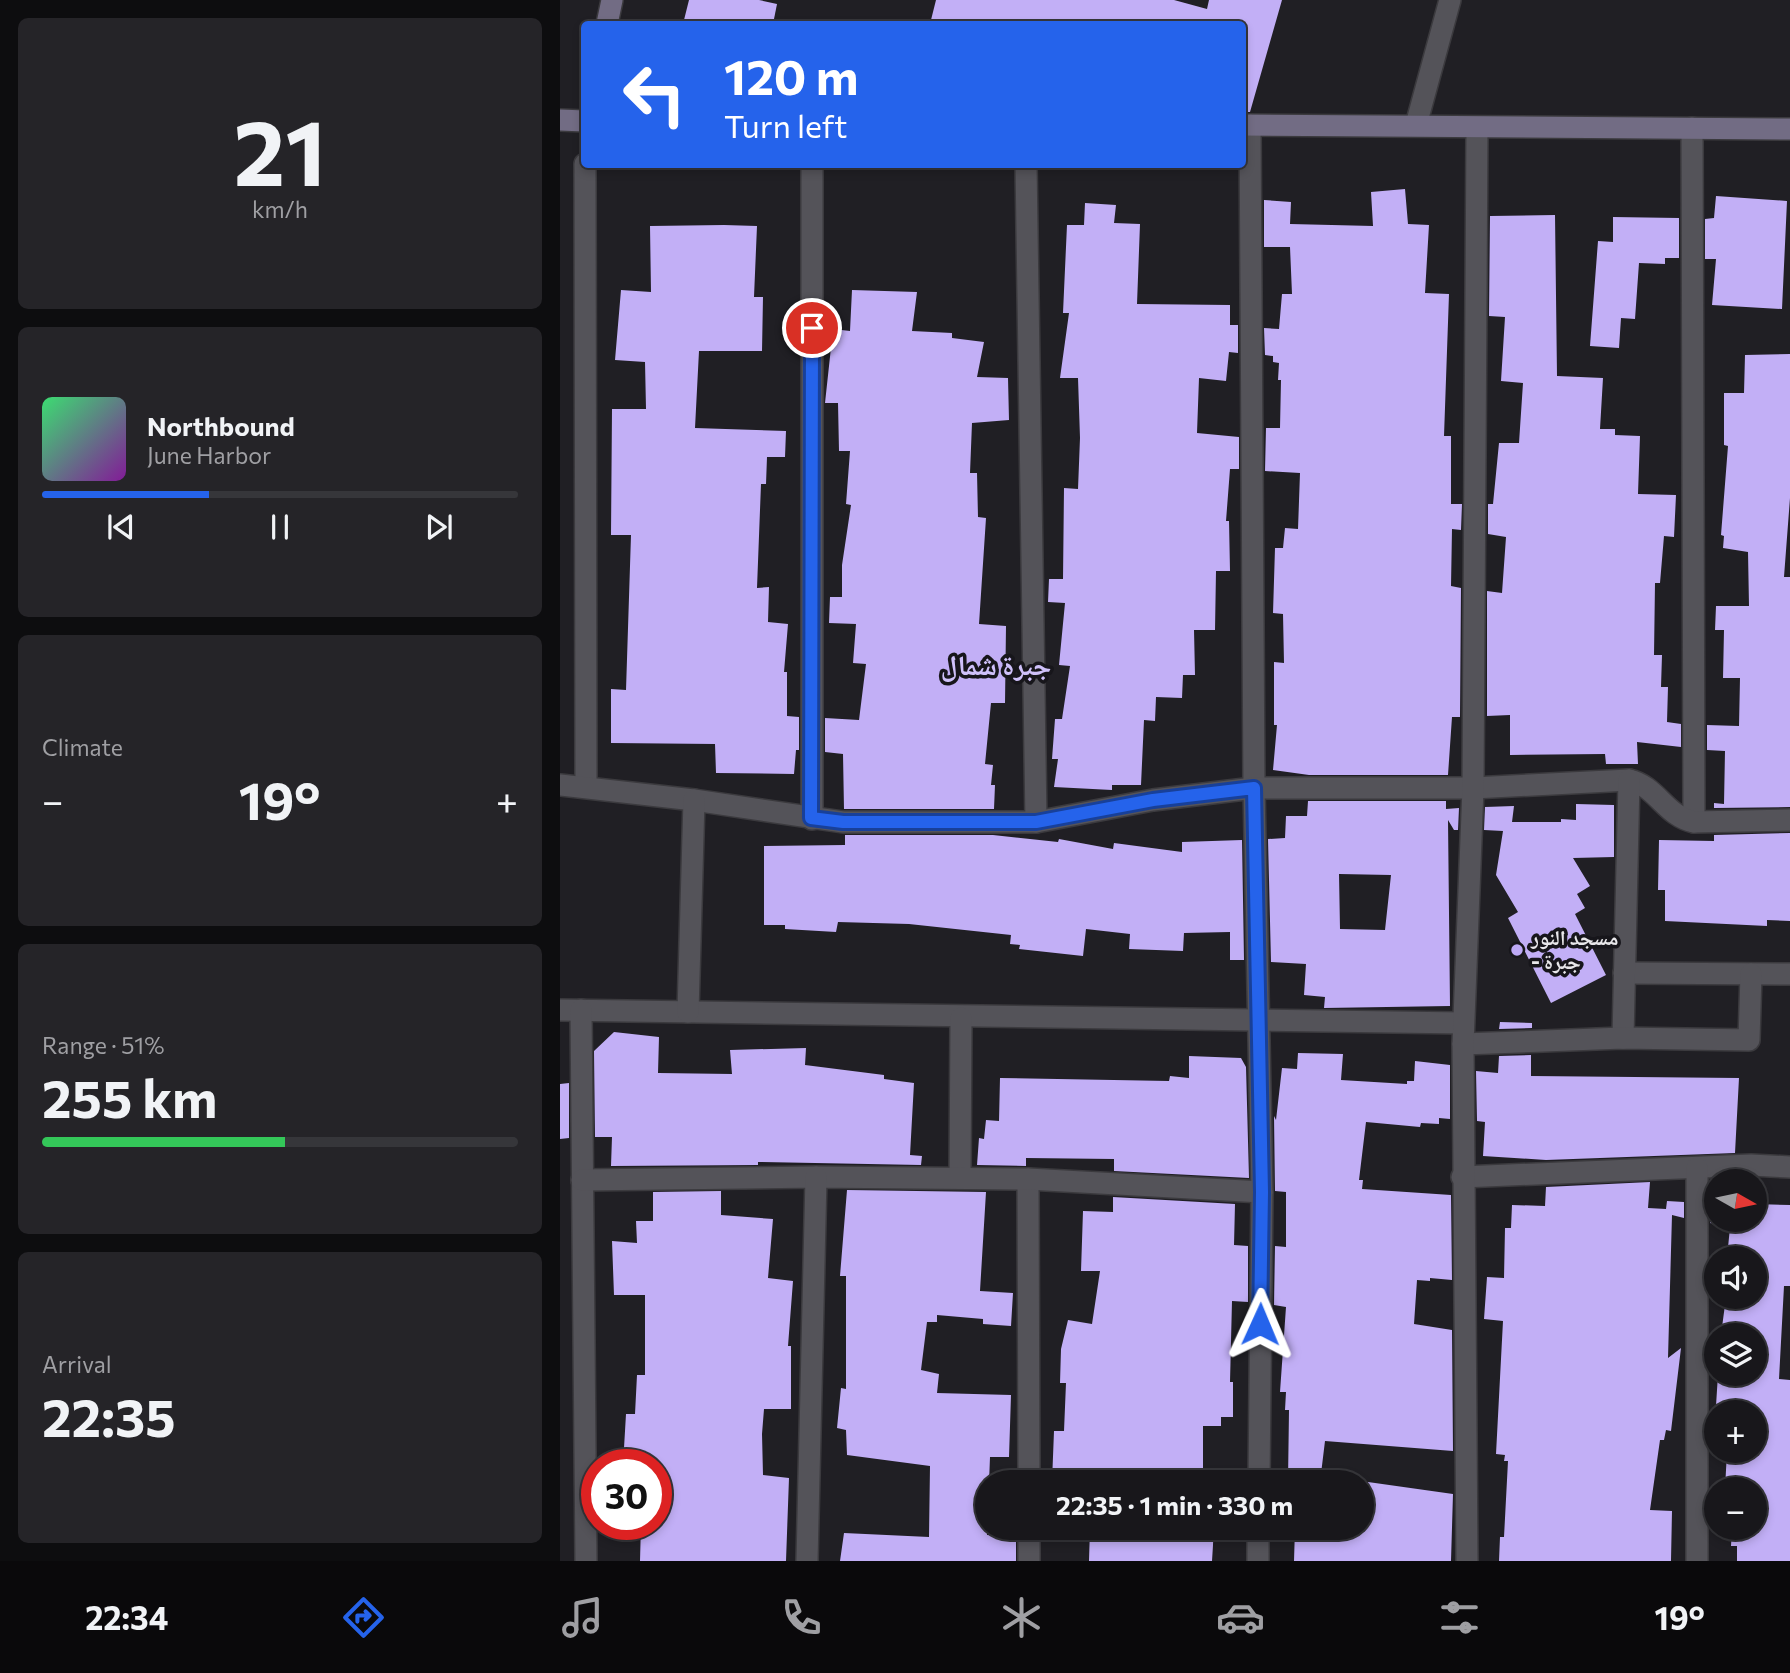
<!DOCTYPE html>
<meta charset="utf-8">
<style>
:root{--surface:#18171b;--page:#252428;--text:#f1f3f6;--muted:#9f9fa3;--line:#36363a;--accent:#2563eb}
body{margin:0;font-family:Commissioner,"Noto Naskh Arabic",sans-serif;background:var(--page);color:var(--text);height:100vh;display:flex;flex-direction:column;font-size:26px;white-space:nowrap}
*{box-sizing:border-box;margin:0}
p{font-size:23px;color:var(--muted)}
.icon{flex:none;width:38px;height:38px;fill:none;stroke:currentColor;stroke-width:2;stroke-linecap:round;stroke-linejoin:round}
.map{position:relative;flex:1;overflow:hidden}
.side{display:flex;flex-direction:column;gap:18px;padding:18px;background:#0d0d0f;width:560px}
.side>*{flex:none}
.top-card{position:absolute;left:21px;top:21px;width:665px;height:147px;border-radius:7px;box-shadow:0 4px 10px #0003,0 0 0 2px var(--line);background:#2563eb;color:#fff;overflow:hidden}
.needle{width:46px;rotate:99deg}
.tools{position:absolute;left:1144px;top:1169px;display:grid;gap:14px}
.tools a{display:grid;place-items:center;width:63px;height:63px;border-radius:50%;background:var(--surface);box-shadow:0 4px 10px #0003,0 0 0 2px var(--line);font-size:35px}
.speed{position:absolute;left:21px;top:1449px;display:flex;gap:14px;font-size:35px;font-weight:700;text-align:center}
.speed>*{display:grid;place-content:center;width:91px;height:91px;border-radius:50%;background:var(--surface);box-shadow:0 4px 10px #0003,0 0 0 2px var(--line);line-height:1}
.speed .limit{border:10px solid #d22;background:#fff;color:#111}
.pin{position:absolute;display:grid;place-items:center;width:60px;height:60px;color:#fff;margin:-30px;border:4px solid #fff;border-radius:50%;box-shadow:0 2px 7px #0007}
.me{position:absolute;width:77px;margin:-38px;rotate:1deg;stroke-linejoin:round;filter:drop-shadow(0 0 5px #0008)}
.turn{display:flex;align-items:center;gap:24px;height:147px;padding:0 28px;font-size:32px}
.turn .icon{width:91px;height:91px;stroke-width:2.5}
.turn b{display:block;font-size:49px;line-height:60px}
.big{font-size:52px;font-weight:700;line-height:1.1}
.side .widget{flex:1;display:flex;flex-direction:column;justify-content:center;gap:10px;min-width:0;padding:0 24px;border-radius:10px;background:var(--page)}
.side .dial{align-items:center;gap:0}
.dial b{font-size:91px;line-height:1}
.song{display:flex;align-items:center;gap:21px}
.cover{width:84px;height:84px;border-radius:10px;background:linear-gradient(135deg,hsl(140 70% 55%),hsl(290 70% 35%))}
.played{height:7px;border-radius:4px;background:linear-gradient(90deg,var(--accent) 35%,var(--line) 35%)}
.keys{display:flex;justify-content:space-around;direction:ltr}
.heat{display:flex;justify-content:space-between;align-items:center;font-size:38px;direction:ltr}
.charge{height:10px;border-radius:5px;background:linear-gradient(90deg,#34c759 51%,var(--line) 0)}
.trip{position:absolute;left:415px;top:1470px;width:399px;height:70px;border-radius:35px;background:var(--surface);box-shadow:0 4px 10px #0003,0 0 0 2px var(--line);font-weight:700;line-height:70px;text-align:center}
.dock{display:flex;height:112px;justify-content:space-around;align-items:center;background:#0a090b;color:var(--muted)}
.dock .icon{width:49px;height:49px}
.dock .selected{color:var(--accent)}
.dock b{font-size:32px;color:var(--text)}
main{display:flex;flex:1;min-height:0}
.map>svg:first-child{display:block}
.building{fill:#c2aff6;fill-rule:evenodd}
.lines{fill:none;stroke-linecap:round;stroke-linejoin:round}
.street-casing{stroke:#3b3a3e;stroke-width:24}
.secondary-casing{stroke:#3b3a3e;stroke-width:24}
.street{stroke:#545359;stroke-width:21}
.secondary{stroke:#726c84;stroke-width:21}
.route-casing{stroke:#184099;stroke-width:18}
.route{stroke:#2563eb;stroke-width:12}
.poi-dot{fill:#bda9f5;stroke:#17161b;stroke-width:2.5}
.labels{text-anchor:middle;stroke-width:7;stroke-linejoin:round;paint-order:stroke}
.poi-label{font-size:21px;font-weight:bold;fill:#e8e7ea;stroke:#17161b;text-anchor:start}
.district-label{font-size:28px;font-weight:bold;fill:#cfc1fa;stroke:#17161b}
</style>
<main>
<section class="side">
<div class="widget dial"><b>21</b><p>km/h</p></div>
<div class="widget">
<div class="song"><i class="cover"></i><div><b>Northbound</b><p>June Harbor</p></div></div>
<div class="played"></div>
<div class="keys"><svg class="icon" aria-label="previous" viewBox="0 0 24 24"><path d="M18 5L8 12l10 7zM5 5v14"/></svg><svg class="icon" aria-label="pause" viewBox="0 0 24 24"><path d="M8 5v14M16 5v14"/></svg><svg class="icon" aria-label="next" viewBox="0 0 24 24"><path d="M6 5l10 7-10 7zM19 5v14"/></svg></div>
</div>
<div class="widget"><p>Climate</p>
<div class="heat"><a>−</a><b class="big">19°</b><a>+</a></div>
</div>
<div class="widget"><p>Range · 51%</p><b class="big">255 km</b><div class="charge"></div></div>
<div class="widget"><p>Arrival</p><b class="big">22:35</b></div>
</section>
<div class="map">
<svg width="1230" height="1561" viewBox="0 0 1230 1561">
<rect width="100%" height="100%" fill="#201f24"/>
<g class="building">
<polygon points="129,0 199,0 217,4 213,24 123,24"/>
<polygon points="376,0 614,0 647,9 649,0 722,0 690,112 682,112 682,24 548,24 511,19 510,24 370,24"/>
<polygon points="845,189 848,224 869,225 865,293 889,294 884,436 891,436 891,504 902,504 901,530 892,529 891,586 901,588 900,717 892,717 888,775 749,775 713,770 717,725 714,725 714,662 724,663 723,614 713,613 715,548 723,548 725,528 738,529 740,473 705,471 706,428 720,428 721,380 718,380 719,363 713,362 713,356 705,355 704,328 719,329 722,294 732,294 730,247 704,247 704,200 731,202 730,224 813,226 811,192"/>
<polygon points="1156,196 1227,201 1222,309 1152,305 1156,259 1145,259 1145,219 1154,218"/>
<polygon points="525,203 556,205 554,223 580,224 577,304 670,305 670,325 678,325 678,353 669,352 666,381 639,378 637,433 679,437 679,469 670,469 666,521 669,521 670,571 656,571 655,630 634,630 635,675 623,675 622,698 596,697 595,721 584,720 581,785 552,785 552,790 494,787 498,759 492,759 495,719 502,719 510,666 499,665 505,603 488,602 489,579 503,579 504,488 518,489 520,438 518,378 500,378 509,313 503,313 507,225 524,225"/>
<polygon points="995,215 997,376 1043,378 1040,429 1055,429 1055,435 1080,436 1078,494 1116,495 1114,537 1104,536 1100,583 1095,583 1094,655 1102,655 1101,687 1108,687 1107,722 1121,724 1121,747 1077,742 1078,764 1046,764 1045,754 950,755 950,715 927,716 927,591 942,593 946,537 928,534 928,504 933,504 939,443 959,443 963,383 941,381 945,317 929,316 930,216"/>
<polygon points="1053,217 1119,218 1119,258 1105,258 1105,264 1079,263 1075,319 1061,318 1059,348 1030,346 1038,241 1053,242"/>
<polygon points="164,225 197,226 194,297 203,297 202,351 139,351 135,428 226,431 225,457 207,457 206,484 201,484 197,588 209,587 208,622 228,624 224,672 227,672 227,716 239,717 239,750 236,750 234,774 156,773 155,744 51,743 51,689 66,690 71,535 51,535 52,409 86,409 85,362 55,360 61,290 91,292 90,226"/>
<polygon points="292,290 357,292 352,331 392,333 392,338 424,342 417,377 448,378 449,420 412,423 410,473 417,473 418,517 426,518 419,624 446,626 445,703 431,703 425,764 433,765 431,785 435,785 434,809 284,809 283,754 265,752 265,718 299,720 306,664 293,663 296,624 269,623 270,597 282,597 282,565 291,505 286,504 290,451 279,451 278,403 265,403 273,329 290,331"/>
<polygon points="1230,354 1230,498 1224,577 1230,577 1230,807 1154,808 1154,803 1164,804 1165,751 1147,750 1147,725 1179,726 1180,678 1163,678 1164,630 1155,630 1156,606 1189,606 1188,552 1163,548 1164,536 1161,535 1168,446 1164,445 1164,393 1184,393 1185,355"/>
<path d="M748,801H886V809L899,808L898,830H894L888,820L890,1006L764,1008L765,997L744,995L746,964L711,962L708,839L725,838L726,816H747ZM779,874L831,875L825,930L780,929Z"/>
<polygon points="1016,804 1054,805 1054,857 1013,858 1030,886 1017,894 1025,908 1015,914 1046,975 991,1003 948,918 958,912 936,875 943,831 924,830 925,807 954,806 952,822 1001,822 1001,819 1016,820"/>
<polygon points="1230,833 1230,921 1207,920 1207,926 1105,921 1105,890 1098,890 1099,840 1154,841 1154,835"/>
<polygon points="285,835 433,835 498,842 499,839 553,849 554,843 622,852 622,842 682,840 684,960 670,960 670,932 624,933 623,951 569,949 570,934 526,929 523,956 459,949 460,945 450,944 451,935 349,924 278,922 276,932 225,929 225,925 204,925 204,846 285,845"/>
<polygon points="940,1022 972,1023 972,1028 939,1029"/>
<polygon points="54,1032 99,1037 98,1073 172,1074 170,1050 246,1048 245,1065 324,1075 324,1079 354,1083 350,1155 362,1156 361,1165 198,1162 198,1165 51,1166 52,1137 35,1137 34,1051"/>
<polygon points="738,1053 783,1054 781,1080 847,1084 847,1081 854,1081 855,1061 890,1065 890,1119 879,1118 879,1124 861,1123 860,1127 806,1122 799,1180 803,1180 802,1189 891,1195 892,1280 870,1278 870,1281 857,1280 854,1324 892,1330 893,1451 765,1441 760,1482 728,1481 729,1410 725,1410 726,1392 720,1392 726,1307 714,1305 715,1246 726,1247 726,1192 715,1191 714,1116 716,1120 722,1068 737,1069"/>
<polygon points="971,1055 971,1076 1179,1078 1175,1153 986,1160 923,1156 925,1122 917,1121 916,1071 938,1073 939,1056"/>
<polygon points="629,1056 681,1058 686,1067 689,1178 554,1171 554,1159 466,1158 466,1166 417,1165 419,1138 424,1139 426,1120 439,1121 440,1078 609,1081 610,1076 629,1078"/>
<polygon points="9,1083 9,1138 0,1139 0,1084"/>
<polygon points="1173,1179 1157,1181 1157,1220 1195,1220 1195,1204 1230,1205 1230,1286 1224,1286 1219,1379 1230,1380 1230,1561 1177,1561 1177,1546 1171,1546 1172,1528 1195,1528 1195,1489 1165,1489 1167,1451 1195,1451 1195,1412 1157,1412 1157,1438 1154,1438 1158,1374 1195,1374 1195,1335 1161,1335 1166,1297 1195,1297 1195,1258 1167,1258 1170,1227 1150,1223 1150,1180"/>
<polygon points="1090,1182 1088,1208 1106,1209 1107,1201 1124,1202 1124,1218 1112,1215 1108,1358 1121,1348 1111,1431 1106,1430 1104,1440 1100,1440 1090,1510 1112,1511 1111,1561 939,1561 940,1537 944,1537 948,1461 944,1461 945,1455 936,1454 943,1321 924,1319 927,1277 944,1278 945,1228 951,1228 952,1205 985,1206 986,1187"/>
<polygon points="287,1190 426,1192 420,1291 453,1293 451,1326 423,1324 423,1319 377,1315 377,1322 367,1322 361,1370 379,1374 377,1393 451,1395 449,1457 430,1457 427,1535 456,1536 456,1561 280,1561 284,1533 369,1537 370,1466 287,1455 286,1430 277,1428 281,1388 286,1389 286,1276 280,1276"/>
<polygon points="161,1191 161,1215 213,1219 208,1278 233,1281 228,1346 231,1346 231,1409 204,1409 202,1434 203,1475 229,1478 226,1561 80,1561 81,1524 96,1524 96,1465 63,1465 66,1414 75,1414 77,1375 85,1375 85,1295 54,1295 52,1241 77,1243 76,1221 93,1221 93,1192"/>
<polygon points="553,1197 675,1204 674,1245 688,1246 688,1302 672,1301 670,1382 673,1382 673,1417 661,1417 661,1426 643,1426 643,1482 492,1482 494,1431 504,1431 506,1383 500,1383 501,1349 508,1320 532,1324 540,1271 521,1271 523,1211 553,1212"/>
<polygon points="808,1482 893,1494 891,1561 734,1561 735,1528 804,1528"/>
<polygon points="530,1528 654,1528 652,1561 529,1561"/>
</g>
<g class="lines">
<g class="street-casing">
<g id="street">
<polyline points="690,125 694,788 702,1192 699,1482"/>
<polyline points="856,125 890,0"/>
<polyline points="1132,128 1134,822"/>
<polyline points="25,164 26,787"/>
<polyline points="466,164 476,822"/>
<path d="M0,785L134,800L283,822H476L593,800L694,788H913L1069,780C1097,786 1105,816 1134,822L1230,820"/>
<polyline points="252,819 252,164"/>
<polyline points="1064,973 1230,974"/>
<polyline points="0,1010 903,1023"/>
<polyline points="21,1010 26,1561"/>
<polyline points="128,1012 134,800"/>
<polyline points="1063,1038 1069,780"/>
<polyline points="903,1044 1063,1038 1189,1040 1191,974"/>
<polyline points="902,1177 1191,1165 1230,1167"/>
<polyline points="400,1178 401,1018"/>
<polyline points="468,1179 469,1482"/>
<polyline points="22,1180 256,1177 468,1179 702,1192"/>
<polyline points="247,1561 256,1177"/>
<polyline points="469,1561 469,1528"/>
<polyline points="698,1561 698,1528"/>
<polyline points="907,1561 903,1044 913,788 917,128"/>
<polyline points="1137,1561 1137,1168"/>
</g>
</g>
<g class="secondary-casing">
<g id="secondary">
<polyline points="47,24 52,0"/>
<polyline points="0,120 24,121"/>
<polyline points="682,125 1230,129"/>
</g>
</g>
<use href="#street" class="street"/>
<use href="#secondary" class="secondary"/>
</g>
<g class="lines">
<g class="route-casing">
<polyline id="route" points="252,328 251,818 283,822 476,822 593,800 694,788 702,1192 700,1324"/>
</g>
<use href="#route" class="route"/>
</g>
<circle class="poi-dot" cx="957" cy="950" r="7"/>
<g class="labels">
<g class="poi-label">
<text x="971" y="945">مسجد النور<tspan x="971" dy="24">- جبرة</tspan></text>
</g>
<g class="district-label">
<text x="436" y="675">جبرة شمال</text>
</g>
</g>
</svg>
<div class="tools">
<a><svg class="needle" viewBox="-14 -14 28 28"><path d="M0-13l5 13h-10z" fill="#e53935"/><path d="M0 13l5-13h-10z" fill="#9f9fa3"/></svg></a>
<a><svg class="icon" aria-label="sound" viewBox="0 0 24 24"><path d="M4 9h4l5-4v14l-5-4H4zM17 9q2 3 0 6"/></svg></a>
<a><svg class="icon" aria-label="layers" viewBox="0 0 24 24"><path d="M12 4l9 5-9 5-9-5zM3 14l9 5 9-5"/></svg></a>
<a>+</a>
<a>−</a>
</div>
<div class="speed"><div class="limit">30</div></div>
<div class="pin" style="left:252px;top:328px;background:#d93025"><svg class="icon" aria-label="arrive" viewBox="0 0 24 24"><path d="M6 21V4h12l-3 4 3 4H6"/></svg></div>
<svg class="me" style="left:700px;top:1324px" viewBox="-20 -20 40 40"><path d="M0-17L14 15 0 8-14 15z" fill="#2563eb" stroke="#fff" stroke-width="4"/></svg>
<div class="trip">22:35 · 1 min · 330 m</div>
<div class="top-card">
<div class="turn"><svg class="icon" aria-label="left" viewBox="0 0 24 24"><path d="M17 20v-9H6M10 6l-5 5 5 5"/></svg><div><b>120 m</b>Turn left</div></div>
</div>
</div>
</main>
<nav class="dock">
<b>22:34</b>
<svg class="icon selected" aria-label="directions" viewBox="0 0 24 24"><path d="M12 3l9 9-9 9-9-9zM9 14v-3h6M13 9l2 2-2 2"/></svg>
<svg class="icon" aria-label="music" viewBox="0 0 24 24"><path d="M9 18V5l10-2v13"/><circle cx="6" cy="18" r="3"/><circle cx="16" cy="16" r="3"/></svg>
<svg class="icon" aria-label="phone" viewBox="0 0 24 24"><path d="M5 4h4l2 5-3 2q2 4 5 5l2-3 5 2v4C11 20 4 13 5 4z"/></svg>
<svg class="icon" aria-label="climate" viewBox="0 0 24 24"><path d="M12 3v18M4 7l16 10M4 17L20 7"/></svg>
<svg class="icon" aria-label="car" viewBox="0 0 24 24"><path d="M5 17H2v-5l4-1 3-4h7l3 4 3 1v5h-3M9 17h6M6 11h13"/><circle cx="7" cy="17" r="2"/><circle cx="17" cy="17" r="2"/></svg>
<svg class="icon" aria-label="filters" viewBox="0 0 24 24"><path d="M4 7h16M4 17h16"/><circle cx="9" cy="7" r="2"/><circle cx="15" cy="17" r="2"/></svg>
<b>19°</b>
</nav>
